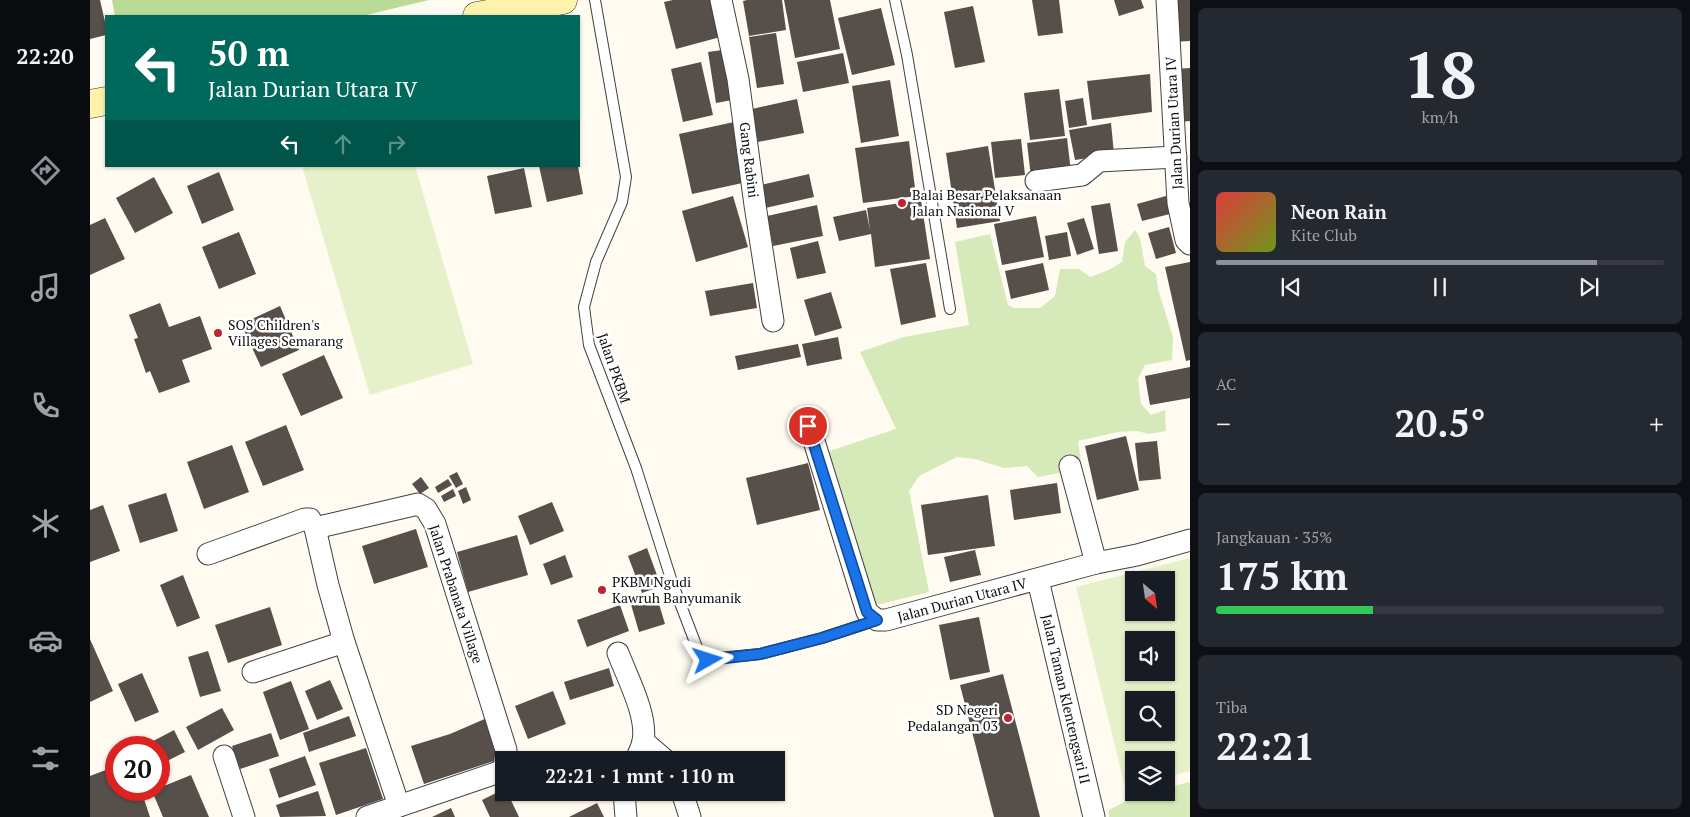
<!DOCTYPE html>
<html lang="id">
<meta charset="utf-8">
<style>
:root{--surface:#171b24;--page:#242831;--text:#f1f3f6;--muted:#9ea1a6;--line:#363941;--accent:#8c9099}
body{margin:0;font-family:"PT Serif",serif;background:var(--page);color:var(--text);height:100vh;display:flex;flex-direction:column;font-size:19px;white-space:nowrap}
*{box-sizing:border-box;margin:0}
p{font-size:16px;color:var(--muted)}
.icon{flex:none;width:28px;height:28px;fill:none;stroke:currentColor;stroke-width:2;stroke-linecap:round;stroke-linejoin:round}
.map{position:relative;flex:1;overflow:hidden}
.panel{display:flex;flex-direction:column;gap:8px;padding:8px;background:#0d0f14;width:500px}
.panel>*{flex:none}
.top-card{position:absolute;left:15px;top:15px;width:475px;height:152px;border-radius:0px;box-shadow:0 1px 4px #0004;background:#00695c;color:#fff;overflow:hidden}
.needle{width:32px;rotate:151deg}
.tools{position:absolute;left:1035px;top:571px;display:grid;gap:10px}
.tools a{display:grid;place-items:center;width:50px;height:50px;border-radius:0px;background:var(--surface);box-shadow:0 1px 4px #0004;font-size:25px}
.speed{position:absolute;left:15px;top:736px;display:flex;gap:10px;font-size:25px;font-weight:700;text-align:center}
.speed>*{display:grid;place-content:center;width:65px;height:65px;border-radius:50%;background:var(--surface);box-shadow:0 1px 4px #0004;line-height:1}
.speed .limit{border:8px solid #d22;background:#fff;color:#111}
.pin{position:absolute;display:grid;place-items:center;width:42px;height:42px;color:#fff;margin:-21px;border:2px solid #fff;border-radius:50%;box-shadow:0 1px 5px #0007}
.me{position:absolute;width:55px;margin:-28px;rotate:84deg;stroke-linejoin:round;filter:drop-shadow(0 0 4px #0008)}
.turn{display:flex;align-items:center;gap:18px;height:105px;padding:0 20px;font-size:22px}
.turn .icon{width:65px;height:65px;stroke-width:2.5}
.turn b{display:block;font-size:35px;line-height:42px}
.lanes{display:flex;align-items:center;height:48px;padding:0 20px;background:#0003;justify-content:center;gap:25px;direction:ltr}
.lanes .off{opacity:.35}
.big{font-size:38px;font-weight:800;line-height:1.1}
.panel .widget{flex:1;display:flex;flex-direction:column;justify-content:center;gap:8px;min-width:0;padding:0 18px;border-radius:8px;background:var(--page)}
.panel .dial{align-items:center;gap:0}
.dial b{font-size:65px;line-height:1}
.song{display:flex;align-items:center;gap:15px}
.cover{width:60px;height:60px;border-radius:8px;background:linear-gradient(135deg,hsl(0 70% 55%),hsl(80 70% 35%))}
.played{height:5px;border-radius:2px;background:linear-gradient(90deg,var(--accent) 85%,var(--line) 85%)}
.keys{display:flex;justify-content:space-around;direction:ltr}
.heat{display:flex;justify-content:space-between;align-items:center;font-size:28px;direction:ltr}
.charge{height:8px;border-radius:4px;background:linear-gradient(90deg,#34c759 35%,var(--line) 0)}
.trip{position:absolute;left:405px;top:751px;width:290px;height:50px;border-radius:0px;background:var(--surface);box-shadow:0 1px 4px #0004;font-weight:800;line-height:50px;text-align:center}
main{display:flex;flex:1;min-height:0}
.tab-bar{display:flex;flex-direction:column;width:90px;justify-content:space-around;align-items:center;background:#090b0e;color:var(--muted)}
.tab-bar .icon{width:35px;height:35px}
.tab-bar .active{color:var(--accent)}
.tab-bar b{font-size:22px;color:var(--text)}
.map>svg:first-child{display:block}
.green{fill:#d5eab8}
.forest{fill:#b9db97}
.pitch{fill:#e6f1ca;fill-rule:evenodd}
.building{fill:#574f4a}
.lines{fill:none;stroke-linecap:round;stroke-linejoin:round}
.service-casing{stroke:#414141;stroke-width:12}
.minor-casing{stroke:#414141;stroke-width:23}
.secondary-casing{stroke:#303030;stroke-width:29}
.service{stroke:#fff;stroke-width:10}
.minor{stroke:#fff;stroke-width:21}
.secondary{stroke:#fff2ab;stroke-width:28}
.route-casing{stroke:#114b97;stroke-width:12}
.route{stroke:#1a73e8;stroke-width:9}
.poi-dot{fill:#c12333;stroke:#fff;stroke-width:2}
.labels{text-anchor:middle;stroke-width:5;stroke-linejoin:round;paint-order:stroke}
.street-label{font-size:14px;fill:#0e0e0e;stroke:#fff}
.poi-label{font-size:14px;fill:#0e0e0e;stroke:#fff;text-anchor:start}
</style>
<main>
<nav class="tab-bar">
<b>22:20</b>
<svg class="icon active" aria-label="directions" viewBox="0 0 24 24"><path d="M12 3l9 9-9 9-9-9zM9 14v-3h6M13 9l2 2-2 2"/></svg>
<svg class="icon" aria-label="music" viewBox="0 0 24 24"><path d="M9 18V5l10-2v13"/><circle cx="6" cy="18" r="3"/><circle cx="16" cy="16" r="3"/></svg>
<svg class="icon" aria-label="phone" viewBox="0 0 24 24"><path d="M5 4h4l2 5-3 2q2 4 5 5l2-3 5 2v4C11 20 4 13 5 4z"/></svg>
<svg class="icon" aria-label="climate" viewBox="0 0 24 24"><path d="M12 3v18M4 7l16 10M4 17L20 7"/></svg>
<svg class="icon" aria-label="car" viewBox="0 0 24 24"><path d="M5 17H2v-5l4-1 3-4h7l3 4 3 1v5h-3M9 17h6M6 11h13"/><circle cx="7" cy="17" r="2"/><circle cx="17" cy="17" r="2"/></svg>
<svg class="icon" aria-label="filters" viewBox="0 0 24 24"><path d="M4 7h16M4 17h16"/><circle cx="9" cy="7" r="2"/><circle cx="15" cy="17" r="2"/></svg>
</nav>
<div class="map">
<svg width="1100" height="817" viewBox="0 0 1100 817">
<rect width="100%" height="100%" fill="#fffbf0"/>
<g class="green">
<polygon points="1045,230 1050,238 1055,266 1066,274 1068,289 1083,337 1082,360 1055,365 1048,379 1051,404 1061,415 1075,410 1076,431 1059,434 1047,431 1028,432 988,441 991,462 979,471 948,477 937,466 914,468 885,459 867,457 829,476 819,491 839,592 779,607 737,452 806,429 770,352 814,337 879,325 865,242 900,234 918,305 924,308 950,308 965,296 970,269 989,269 1000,277 1019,270 1032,262 1035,242"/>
<path d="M1100,782V817H1019V810C1041,799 1050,792 1076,792V788Z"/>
</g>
<polygon class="forest" points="22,0 339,0 272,16 25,16"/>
<g class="pitch">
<polygon points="212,166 325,166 383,364 280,395"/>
<path d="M1100,558V771L1076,777V760H1044V785L1035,787L986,587ZM1044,580H1076V612H1044ZM1044,640H1076V672H1044ZM1044,700H1076V732H1044Z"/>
</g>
<g class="building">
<polygon points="0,0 10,0 16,26 16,35 0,39"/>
<polygon points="583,0 625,0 634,36 586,49 574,2"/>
<polygon points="657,0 692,0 696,30 659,36 653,1"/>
<polygon points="694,0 740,0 750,49 705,58"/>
<polygon points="942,0 969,0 973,33 948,36"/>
<polygon points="1024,0 1051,0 1054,8 1029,16"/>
<polygon points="1081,0 1100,0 1100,41 1083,42"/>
<polygon points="883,6 895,62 865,68 854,12"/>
<polygon points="791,8 805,65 762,75 748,18"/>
<polygon points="686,33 694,84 667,88 659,37"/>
<polygon points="639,49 648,99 626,103 618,52"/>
<polygon points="753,53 759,83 713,92 707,62"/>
<polygon points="611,62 623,115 593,122 581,69"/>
<polygon points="1100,68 1100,121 1088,122 1085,69"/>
<polygon points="1060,74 1062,112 1002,120 997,81"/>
<polygon points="800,80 809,136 771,143 762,86"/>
<polygon points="969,89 975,136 940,140 934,93"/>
<polygon points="993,98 997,125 979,128 975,101"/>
<polygon points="707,99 714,133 668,142 662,109"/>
<polygon points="644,122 657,182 602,194 589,134"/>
<polygon points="1021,123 1024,154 985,160 979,130"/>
<polygon points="977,138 981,172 941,177 937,143"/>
<polygon points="931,139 935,175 905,178 901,142"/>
<polygon points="819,141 826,196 773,203 765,148"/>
<polygon points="898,146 910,221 867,228 856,153"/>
<polygon points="449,166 488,166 493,194 457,202"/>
<polygon points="434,168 442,207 405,214 397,176"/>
<polygon points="129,172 144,210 112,224 97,186"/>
<polygon points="719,174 724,197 671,209 666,186"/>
<polygon points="64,177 83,213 45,233 26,198"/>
<polygon points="643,196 658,247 606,262 592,211"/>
<polygon points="1076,196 1080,214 1052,221 1047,204"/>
<polygon points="831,200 840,259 785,267 781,234 749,241 743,217 776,210 780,230 777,208"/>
<polygon points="1020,203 1028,251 1009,254 1001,206"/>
<polygon points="727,205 733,236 683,246 677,216"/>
<polygon points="946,216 954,257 912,265 904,224"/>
<polygon points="15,218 35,259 0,275 0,225"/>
<polygon points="994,218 1004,249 987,255 977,223"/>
<polygon points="1079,227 1086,253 1066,259 1058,233"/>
<polygon points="149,232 166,274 129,289 112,247"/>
<polygon points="977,232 981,256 959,260 955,236"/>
<polygon points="728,241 736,273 707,279 700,248"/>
<polygon points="1100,262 1100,360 1096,361 1075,267"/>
<polygon points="836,263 846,317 811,325 800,269"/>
<polygon points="953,263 959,290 921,299 915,271"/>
<polygon points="663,283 667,308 620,316 615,291"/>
<polygon points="741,292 752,328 725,336 714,300"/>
<polygon points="70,303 79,327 110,316 122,349 92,360 100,382 69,393 60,371 56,373 44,339 48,338 39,315"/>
<polygon points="190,306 209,350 171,367 151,324"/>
<polygon points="748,337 752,359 717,366 712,344"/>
<polygon points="708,344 711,357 648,370 645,356"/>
<polygon points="234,355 253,398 211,416 192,374"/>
<polygon points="1100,367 1100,398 1060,405 1055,376"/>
<polygon points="196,425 214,470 173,486 155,442"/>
<polygon points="1036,436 1049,490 1007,500 995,446"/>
<polygon points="1067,441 1071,479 1049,481 1045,443"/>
<polygon points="142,445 159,492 114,509 97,462"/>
<polygon points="718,463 730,510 667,525 656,478"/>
<polygon points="367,472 373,484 366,488 359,476"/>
<polygon points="331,477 339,488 330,494 322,484"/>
<polygon points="358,479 362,485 348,493 345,487"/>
<polygon points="967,483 971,513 924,520 920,490"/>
<polygon points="376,487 381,500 373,504 368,491"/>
<polygon points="363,489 366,496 354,502 351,496"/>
<polygon points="76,493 88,531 50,543 38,505"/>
<polygon points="898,495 905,546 838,555 831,505"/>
<polygon points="462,502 474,531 440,545 428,516"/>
<polygon points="13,505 30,551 0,562 0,510"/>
<polygon points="326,529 338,567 284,584 272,546"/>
<polygon points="427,535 438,575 378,592 367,552"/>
<polygon points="557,548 571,586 552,593 538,556"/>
<polygon points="885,550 891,575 860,582 854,557"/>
<polygon points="475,555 483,577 461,585 453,564"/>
<polygon points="93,575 110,618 87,627 70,585"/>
<polygon points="566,594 575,624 549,632 540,601"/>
<polygon points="530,605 539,631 497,647 487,620"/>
<polygon points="180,607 192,645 138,663 125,625"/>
<polygon points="889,617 900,672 860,680 849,625"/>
<polygon points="0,639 23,691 0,702"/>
<polygon points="118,651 131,691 110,697 98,657"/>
<polygon points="519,668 524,686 480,700 474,682"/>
<polygon points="52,673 69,712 45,722 28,684"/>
<polygon points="913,674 934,754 950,817 904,817 870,685"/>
<polygon points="240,680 253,709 227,720 215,691"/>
<polygon points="201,681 219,729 190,740 173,692"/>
<polygon points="463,691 476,724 438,739 425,706"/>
<polygon points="132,708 144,730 108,750 96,727"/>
<polygon points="259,716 266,736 219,752 213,733"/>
<polygon points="397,718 407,760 334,784 321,746 360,734"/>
<polygon points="84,730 95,752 69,765 69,748 50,748"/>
<polygon points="181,733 189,756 150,769 142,746"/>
<polygon points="276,748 293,799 246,815 229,763"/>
<polygon points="215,756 226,785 189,798 179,769"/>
<polygon points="26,766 26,790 51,790 60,817 0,817 0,776"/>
<polygon points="101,775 119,817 73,817 62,791 69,790 69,788"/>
<polygon points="414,789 414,792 417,792 429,817 400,817 392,800"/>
<polygon points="228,791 236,816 190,817 186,805"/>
<polygon points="507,803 514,817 479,817"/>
<polygon points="361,808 365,817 342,817"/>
</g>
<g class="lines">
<g class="service-casing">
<g id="service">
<polyline points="505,0 536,177 532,202 506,262 494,307 499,345 546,468 582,582 608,650 614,657 618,659 670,654 732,638 787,620"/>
<polyline points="805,0 817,55 860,309"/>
</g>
</g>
<g class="minor-casing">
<g id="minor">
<polyline points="631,0 648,79 665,205 683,321"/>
<polyline points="1077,0 1088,203 1096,240 1100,244"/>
<polyline points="946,181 992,175 1009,161 1086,157"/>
<polyline points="719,425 777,612 787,620 796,620 1006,563 1047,555 1100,540"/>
<polyline points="980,466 1006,563"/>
<polyline points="118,554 215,519 220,519 225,528"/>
<polyline points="948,580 1004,817"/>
<path d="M528,653C537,677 558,716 553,741C552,748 548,754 546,760"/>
<polyline points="163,672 254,642"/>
<polyline points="553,741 575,760"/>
<polyline points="134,756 154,817"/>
<polyline points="534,792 536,817"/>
<polyline points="592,792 600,817"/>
<polyline points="309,806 254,642 238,585 225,528 328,504 336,509 345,524 416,750 415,760"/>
<polyline points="277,817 409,772 414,767"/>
</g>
</g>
<g class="secondary-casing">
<g id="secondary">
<polyline points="387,16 473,0"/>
<polyline points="0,104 16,101"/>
</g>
</g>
<use href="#service" class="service"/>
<use href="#minor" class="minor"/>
<use href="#secondary" class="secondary"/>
</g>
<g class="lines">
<g class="route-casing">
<polyline id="route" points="618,660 670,654 732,638 787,620 777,612 718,426"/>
</g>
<use href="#route" class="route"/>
</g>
<g class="poi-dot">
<circle cx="812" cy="203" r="5"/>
<circle cx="128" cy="333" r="5"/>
<circle cx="512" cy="590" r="5"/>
<circle cx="918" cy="718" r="5"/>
</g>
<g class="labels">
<g class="street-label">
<text transform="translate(1084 123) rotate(-93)" y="5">Jalan Durian Utara IV</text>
<text transform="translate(659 160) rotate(83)" y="5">Gang Rabini</text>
<text transform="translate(524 368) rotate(71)" y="5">Jalan PKBM</text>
<text transform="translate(366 594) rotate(72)" y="5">Jalan Prabanata Village</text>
<text transform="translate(872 600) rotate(-15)" y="5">Jalan Durian Utara IV</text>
<text transform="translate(976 699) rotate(77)" y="5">Jalan Taman Klentengsari II</text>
</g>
<g class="poi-label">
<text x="822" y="200">Balai Besar Pelaksanaan<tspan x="822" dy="16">Jalan Nasional V</tspan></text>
<text x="138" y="330">SOS Children's<tspan x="138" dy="16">Villages Semarang</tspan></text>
<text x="522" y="587">PKBM Ngudi<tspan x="522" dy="16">Kawruh Banyumanik</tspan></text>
<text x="908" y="715" text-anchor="end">SD Negeri<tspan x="908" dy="16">Pedalangan 03</tspan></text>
</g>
</g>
</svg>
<div class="tools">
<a><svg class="needle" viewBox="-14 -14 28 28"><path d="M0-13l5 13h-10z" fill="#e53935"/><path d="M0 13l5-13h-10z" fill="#9ea1a6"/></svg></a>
<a><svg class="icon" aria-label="sound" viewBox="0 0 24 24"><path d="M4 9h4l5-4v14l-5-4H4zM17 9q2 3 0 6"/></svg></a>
<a><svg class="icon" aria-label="search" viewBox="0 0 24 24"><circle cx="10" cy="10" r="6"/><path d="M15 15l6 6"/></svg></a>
<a><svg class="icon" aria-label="layers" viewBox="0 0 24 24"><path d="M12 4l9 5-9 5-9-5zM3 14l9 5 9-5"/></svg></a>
</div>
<div class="speed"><div class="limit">20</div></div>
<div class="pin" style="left:718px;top:426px;background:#d93025"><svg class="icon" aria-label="arrive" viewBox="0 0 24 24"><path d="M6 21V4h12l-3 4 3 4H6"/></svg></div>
<svg class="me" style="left:618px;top:660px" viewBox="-20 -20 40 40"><path d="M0-17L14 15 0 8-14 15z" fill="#1a73e8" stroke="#fff" stroke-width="4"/></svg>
<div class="trip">22:21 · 1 mnt · 110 m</div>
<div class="top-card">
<div class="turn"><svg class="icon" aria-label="left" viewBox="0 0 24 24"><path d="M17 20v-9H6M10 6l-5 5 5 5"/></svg><div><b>50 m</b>Jalan Durian Utara IV</div></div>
<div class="lanes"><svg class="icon" aria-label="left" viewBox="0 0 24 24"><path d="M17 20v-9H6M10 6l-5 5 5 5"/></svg><svg class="icon off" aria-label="ahead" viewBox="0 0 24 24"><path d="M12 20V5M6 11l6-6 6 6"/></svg><svg class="icon off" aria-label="right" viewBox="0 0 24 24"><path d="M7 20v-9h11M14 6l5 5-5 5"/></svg></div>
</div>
</div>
<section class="panel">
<div class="widget dial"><b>18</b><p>km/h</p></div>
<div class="widget">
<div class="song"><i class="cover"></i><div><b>Neon Rain</b><p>Kite Club</p></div></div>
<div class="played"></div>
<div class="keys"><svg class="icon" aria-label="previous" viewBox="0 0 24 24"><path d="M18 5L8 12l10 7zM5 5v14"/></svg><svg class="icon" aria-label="pause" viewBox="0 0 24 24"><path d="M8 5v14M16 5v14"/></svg><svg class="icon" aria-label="next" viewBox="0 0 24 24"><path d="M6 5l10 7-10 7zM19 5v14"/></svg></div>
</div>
<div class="widget"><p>AC</p>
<div class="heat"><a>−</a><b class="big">20.5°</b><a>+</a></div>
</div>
<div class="widget"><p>Jangkauan · 35%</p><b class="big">175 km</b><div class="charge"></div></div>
<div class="widget"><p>Tiba</p><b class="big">22:21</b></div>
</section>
</main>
